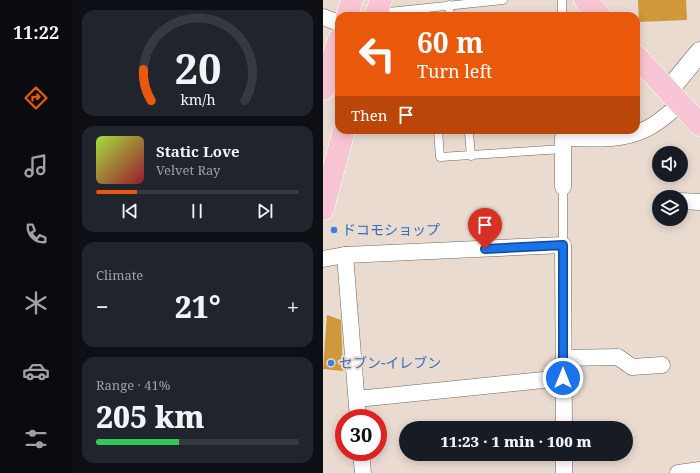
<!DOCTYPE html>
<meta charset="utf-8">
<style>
:root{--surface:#171b24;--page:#20242c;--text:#f1f3f6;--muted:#9ea1a6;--line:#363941;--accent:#ea580c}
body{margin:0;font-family:"Noto Serif","Noto Sans JP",serif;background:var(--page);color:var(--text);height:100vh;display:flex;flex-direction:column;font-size:15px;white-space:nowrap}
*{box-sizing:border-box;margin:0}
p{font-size:13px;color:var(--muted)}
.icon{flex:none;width:22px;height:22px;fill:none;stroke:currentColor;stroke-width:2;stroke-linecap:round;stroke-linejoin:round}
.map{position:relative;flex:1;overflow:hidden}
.side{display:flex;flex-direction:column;gap:10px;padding:10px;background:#0d0f14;width:251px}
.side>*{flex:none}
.banner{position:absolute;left:12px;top:12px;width:305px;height:122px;border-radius:12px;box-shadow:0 2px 10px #0003;background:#ea580c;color:#fff;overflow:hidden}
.tools{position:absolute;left:329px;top:146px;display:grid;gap:8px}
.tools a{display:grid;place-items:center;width:36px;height:36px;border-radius:50%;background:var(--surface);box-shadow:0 2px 10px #0003;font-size:20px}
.speed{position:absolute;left:12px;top:409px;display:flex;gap:8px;font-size:20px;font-weight:700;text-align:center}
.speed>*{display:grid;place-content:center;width:52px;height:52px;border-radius:50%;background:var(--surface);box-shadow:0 2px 10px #0003;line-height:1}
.speed .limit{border:6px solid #d22;background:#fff;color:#111}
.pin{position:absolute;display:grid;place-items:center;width:34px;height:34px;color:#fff;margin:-41px -17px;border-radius:50% 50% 50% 0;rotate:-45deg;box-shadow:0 0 4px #0007}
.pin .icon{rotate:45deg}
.me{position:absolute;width:44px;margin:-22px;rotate:0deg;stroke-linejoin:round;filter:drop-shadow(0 0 3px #0008)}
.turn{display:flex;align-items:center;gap:14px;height:84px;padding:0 16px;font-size:18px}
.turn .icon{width:52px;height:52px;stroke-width:2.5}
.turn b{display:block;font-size:28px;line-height:34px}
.then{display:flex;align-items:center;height:38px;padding:0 16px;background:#0003;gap:8px;font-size:15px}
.big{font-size:30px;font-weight:800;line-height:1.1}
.side .widget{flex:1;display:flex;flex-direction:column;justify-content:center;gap:6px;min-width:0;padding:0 14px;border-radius:12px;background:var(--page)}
.side .dial{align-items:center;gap:0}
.dial svg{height:104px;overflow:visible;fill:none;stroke:var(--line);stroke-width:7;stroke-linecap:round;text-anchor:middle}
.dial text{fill:var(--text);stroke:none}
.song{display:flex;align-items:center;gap:12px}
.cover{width:48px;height:48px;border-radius:6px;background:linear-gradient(135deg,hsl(80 70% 55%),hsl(350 70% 35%))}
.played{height:4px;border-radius:2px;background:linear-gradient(90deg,var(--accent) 20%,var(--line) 20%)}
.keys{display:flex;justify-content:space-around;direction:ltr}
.heat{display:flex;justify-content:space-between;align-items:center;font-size:22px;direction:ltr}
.charge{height:6px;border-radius:3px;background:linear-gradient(90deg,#34c759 41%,var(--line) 0)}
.trip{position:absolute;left:76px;top:421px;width:234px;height:40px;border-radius:20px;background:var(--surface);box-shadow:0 2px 10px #0003;font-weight:800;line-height:40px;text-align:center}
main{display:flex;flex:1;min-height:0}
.dock{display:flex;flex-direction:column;width:72px;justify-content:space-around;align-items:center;background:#090b0e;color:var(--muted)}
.dock .icon{width:28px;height:28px}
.dock .current{color:var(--accent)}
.dock b{font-size:18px;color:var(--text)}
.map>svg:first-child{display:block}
.building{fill:#ce983b}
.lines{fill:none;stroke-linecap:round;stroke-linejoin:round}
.service-casing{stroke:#72655c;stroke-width:9}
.minor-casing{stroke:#72655c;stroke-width:17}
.tertiary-casing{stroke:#72655c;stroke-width:21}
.primary-casing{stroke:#fff;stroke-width:23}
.service{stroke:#fff;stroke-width:8}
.minor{stroke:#fff;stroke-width:16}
.tertiary{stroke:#fff;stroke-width:20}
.primary{stroke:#f8c5d4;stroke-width:22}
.route-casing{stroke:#114b97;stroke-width:10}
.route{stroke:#1a73e8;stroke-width:7}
.shop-dot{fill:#3f7fe0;stroke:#eadbd1;stroke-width:1.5}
.labels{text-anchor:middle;stroke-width:4;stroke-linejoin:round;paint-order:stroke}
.shop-label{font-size:14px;fill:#366cbe;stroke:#eadbd1;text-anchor:start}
</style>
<main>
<nav class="dock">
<b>11:22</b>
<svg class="icon current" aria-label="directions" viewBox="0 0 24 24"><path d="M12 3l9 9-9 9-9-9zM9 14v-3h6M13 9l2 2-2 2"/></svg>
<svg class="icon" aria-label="music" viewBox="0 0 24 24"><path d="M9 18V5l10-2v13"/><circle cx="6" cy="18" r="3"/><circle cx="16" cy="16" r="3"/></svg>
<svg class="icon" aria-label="phone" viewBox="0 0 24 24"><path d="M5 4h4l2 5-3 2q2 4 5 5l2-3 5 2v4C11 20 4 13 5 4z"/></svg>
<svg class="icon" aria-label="climate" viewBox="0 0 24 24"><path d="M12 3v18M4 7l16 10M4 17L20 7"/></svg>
<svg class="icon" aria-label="car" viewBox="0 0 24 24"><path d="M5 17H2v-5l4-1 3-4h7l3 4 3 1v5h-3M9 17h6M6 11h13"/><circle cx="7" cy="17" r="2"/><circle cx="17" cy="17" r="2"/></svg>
<svg class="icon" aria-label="filters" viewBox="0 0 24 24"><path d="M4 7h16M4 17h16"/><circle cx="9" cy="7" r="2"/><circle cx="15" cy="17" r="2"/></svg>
</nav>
<section class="side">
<div class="widget dial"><svg viewBox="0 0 100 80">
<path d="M14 69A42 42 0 1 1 86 69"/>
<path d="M14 69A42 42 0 0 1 8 45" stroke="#ea580c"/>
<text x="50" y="56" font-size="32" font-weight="700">20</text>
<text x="50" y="72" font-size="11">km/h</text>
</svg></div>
<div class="widget">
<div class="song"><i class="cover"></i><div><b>Static Love</b><p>Velvet Ray</p></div></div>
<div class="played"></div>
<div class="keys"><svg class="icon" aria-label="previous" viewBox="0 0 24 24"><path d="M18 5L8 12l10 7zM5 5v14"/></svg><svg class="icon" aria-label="pause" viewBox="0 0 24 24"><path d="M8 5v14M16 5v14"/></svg><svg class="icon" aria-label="next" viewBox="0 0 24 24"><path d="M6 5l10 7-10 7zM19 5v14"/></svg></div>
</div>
<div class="widget"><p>Climate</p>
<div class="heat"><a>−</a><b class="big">21°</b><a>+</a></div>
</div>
<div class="widget"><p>Range · 41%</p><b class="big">205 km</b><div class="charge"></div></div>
</section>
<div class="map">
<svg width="377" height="473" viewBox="0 0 377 473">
<rect width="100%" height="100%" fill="#eadbd1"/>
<g class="building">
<polygon points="315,0 363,0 364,20 316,22"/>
<polygon points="4,315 18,320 20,371 0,369"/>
</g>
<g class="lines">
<g class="service-casing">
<g id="service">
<polyline points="239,0 239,16"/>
<polyline points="126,5 127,16"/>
<polyline points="56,13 180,0"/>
<polyline points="115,130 117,157 240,149"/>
<polyline points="146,133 148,156"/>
<polyline points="240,187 240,245"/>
</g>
</g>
<g class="minor-casing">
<g id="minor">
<polyline points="0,17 16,23"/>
<path d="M240,187V138C263,138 291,141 313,133C330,128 344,115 357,104"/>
<polyline points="358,201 377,202"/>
<polyline points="22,255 35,418"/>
<polyline points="0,259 22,255 240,245 241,428"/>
<polyline points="241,358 295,357 309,367 339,365"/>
<polyline points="34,399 240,378"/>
<polyline points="38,452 40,473"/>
<polyline points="241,454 241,473"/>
<polyline points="355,473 377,470"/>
</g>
</g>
<g class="tertiary-casing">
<polyline id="tertiary" points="345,91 377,52"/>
</g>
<g class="primary-casing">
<g id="primary">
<polyline points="262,0 277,16"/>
<polyline points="24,16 29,0"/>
<polyline points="53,16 58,0"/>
<polyline points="313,56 377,125"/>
<polyline points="0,89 16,39"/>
<polyline points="0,209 21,130"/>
</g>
</g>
<use href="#service" class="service"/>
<use href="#minor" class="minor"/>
<use href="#tertiary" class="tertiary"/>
<use href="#primary" class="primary"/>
</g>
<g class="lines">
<g class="route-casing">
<polyline id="route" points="162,249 240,245 240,378"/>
</g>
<use href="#route" class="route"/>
</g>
<g class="shop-dot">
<circle cx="11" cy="230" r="4"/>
<circle cx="8" cy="363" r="4"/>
</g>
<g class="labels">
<g class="shop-label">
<text x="19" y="235">ドコモショップ</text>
<text x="16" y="368">セブン-イレブン</text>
</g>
</g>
</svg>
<div class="tools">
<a><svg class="icon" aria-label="sound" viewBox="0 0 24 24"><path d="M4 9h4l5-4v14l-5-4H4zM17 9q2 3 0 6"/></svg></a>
<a><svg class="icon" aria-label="layers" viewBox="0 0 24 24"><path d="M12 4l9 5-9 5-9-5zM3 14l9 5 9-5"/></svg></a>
</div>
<div class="speed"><div class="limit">30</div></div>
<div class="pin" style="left:162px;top:249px;background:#d93025"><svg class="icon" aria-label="arrive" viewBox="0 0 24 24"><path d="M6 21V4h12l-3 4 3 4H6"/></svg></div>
<svg class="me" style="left:240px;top:378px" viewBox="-20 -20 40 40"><circle r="17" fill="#1a73e8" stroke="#fff" stroke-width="3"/><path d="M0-11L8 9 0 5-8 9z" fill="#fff"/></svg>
<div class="trip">11:23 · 1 min · 100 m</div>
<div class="banner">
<div class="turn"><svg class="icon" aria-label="left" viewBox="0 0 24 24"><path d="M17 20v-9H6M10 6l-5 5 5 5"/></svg><div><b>60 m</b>Turn left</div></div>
<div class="then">Then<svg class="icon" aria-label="arrive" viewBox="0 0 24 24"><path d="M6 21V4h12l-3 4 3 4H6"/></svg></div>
</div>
</div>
</main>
